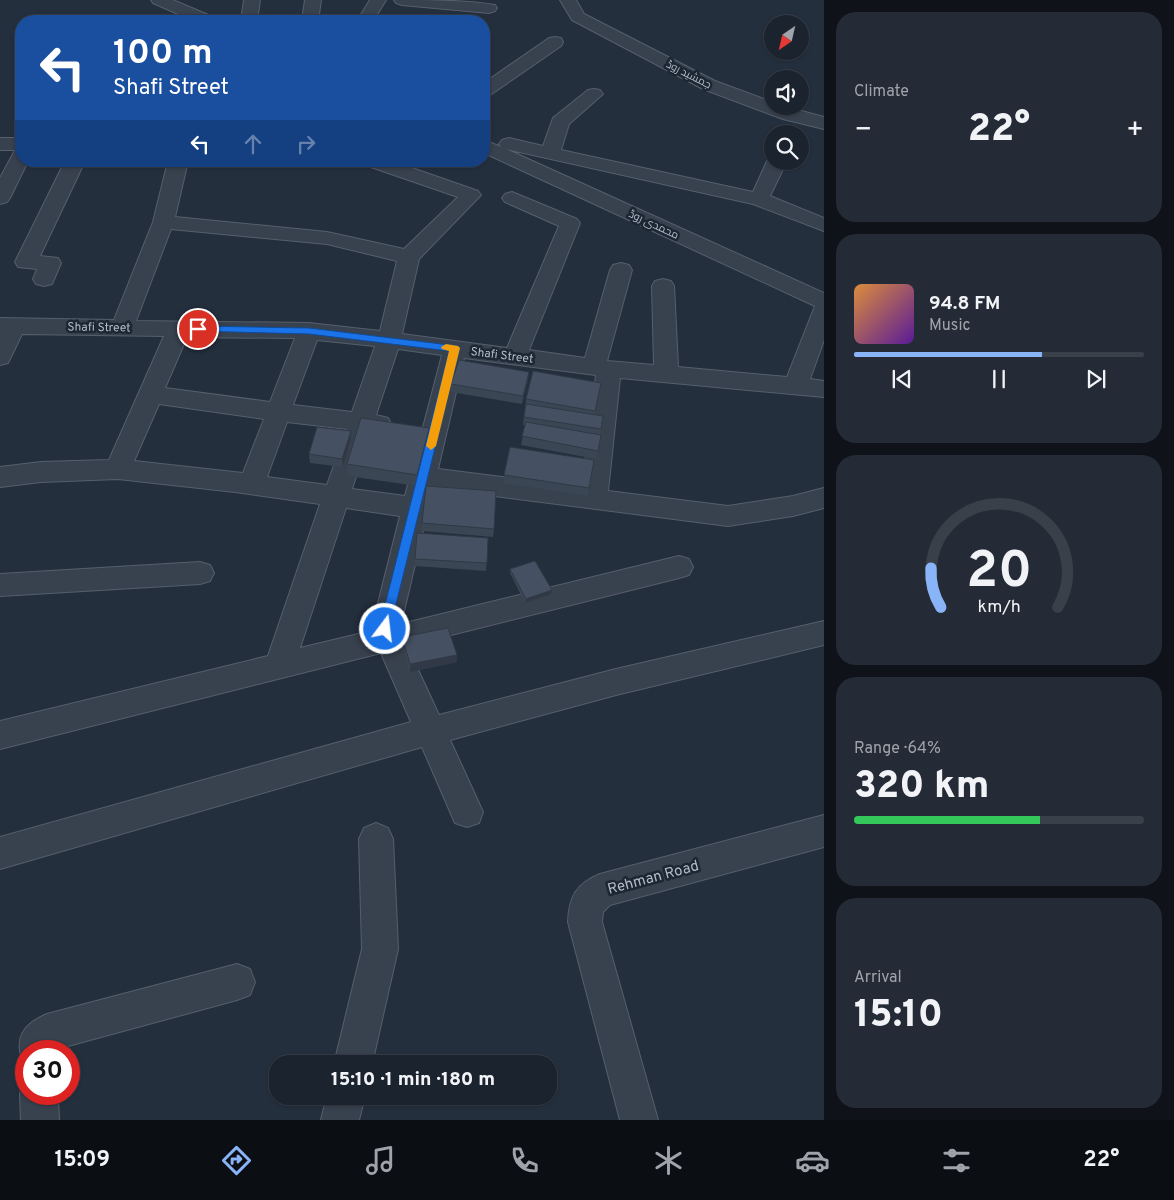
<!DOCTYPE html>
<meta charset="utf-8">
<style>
:root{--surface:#1b232e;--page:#242b36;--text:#f1f3f6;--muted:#a0a4aa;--line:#39404a;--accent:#8ab4f8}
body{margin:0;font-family:Overpass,Cairo,sans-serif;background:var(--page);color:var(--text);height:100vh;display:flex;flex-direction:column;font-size:19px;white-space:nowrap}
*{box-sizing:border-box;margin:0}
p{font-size:16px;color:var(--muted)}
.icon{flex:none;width:28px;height:28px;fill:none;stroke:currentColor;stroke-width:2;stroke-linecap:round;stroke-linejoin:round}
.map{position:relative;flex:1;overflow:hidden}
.sheet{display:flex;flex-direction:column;gap:12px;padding:12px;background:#0f1319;width:350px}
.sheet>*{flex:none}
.guide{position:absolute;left:15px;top:15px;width:475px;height:152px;border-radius:20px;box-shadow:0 1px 4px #0004,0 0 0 1px var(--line);background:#1a4fa0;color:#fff;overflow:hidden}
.needle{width:32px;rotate:214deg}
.buttons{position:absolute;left:764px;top:15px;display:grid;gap:10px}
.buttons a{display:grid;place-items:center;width:45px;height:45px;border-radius:50%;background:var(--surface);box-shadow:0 1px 4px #0004,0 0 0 1px var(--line);font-size:25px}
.speed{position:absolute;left:15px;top:1040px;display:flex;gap:10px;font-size:25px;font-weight:700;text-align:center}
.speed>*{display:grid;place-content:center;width:65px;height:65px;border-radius:50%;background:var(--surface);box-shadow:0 1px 4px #0004,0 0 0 1px var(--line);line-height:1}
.speed .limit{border:8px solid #d22;background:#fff;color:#111}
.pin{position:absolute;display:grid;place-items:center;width:42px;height:42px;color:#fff;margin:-21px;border:2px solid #fff;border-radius:50%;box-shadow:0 1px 5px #0007}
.me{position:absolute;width:55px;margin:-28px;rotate:15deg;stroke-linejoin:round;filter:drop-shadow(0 0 4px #0008)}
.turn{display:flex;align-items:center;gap:18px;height:105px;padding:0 15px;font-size:22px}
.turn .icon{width:65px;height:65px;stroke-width:2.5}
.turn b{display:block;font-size:35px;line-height:42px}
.lanes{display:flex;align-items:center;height:48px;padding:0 15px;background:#0003;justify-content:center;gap:25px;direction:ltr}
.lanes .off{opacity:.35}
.big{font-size:38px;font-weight:800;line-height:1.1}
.sheet .card{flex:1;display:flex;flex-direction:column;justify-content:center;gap:8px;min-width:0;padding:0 18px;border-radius:20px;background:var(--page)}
.sheet .dial{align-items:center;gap:0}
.dial svg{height:130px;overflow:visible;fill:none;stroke:var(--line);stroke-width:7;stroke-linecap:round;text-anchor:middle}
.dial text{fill:var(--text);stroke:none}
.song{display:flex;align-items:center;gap:15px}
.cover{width:60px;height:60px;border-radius:8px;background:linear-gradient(135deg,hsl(30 70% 55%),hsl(270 70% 35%))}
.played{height:5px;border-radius:2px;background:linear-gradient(90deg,var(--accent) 65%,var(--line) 65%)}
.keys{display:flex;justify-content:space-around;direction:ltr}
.heat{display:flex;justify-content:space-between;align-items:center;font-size:28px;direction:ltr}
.charge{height:8px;border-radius:4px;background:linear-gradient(90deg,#34c759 64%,var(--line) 0)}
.trip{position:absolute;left:269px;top:1055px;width:288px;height:50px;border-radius:20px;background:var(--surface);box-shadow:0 1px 4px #0004,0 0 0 1px var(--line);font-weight:800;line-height:50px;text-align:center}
.tab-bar{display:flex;height:80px;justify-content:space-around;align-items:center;background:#0b0e12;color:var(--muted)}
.tab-bar .icon{width:35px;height:35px}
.tab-bar .selected{color:var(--accent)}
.tab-bar b{font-size:22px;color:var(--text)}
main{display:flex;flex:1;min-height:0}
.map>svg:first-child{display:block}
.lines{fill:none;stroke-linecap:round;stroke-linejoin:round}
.minor-casing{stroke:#565f6c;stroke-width:2}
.minor{fill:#38414e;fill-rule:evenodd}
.wall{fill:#3b4654}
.shaded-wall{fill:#303945}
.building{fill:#455162;stroke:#303945}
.route{fill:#1a73e8;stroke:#114b97}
.slow{fill:#f59e0b}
.labels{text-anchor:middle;stroke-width:5;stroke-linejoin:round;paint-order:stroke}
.far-street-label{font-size:11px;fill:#b4bcc9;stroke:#1d2633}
.street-label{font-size:12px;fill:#b4bcc9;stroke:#1d2633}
.near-street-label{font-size:15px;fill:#b4bcc9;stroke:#1d2633}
</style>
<main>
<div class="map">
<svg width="824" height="1120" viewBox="0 0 824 1120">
<rect width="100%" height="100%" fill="#242f3e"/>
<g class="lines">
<g class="minor-casing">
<g id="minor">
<polygon points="151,0 173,0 213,17 215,21 194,21 153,3"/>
<polygon points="244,0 260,0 257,21 241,21"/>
<polygon points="305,0 321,0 318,21 302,21"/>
<polygon points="370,0 386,0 373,21 357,21"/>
<path d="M394,0C427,0 463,0 495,5L497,8L495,11L489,13L402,5L396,3Z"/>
<polygon points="560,0 576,0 584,14 715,81 772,102 772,106 783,106 824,117 824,129 783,119 703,89 572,20"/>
<polygon points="555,37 561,38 563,42 561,46 490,95 484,96 484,83 549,38"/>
<path d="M594,89L600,90L603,94L569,124L561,150L753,192L767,161L772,156V161H787L770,196L824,218V231L753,204L506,149L824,293V340L810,379L824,381V397L620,378L608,491L728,506L793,496L824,488V508L793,516L728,526L433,488L401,624L679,556L689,559L693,567L689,575L679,578L407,646L439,715L616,669L824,621V645L616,695L450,740L483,812L479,823L467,827L455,823L422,747L0,869V837L411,722L381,653L0,749V721L268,656L320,504L235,492L118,479L41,482L0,487V467L41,462L109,460L164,336L22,334L8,363L0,365V318L114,320L153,222L168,161H188L175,217L327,232L404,249L458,197L365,165L362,161H392L478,191L481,195L419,259L402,334L507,348L559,226L505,202L502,198L505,194L512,192L577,219L580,223L529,350L585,358L610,270L613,265L621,263L629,265L632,270L607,361L654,365L652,286L655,281L663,279L671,281L674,286L678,367L787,377L815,306L484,153V140L501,147L499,144L502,140L509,138L543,146L553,118L588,90ZM171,229L327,244L397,261L380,331L309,323L136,321ZM187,337L295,338L270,402L165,388ZM317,340L375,346L352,412L293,405ZM398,349L442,355L405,496L352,489L370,432L379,433L388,430L391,424L388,418L376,415ZM464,358L596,375L582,487L438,469ZM159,404L264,419L243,473L134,461ZM287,422L347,429L327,485L267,477ZM346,508L400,516L371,631L300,648Z"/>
<rect x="0" y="138" width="21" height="12"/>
<polygon points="21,150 21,161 28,161 10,198 7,202 0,204 0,178 14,152"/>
<polygon points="65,161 85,161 40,256 58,258 61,263 52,284 44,286 36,284 33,279 37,269 18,267 15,262"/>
<polygon points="200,562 210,565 214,573 210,581 200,584 0,596 0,574"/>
<path d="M824,815V847L610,905L603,912L602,922L658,1120H620L568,922C569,897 576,884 600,874Z"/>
<polygon points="376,823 388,828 393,839 398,949 372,1064 334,1064 362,949 359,839 364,828"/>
<path d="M237,964L250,969L255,982L250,995L237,1000L57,1049L56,1051H26V1065L24,1064C13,1039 23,1024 47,1014Z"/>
<polygon points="25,1080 26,1094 58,1094 59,1120 21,1120 20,1094"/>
<polygon points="327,1096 365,1096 359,1120 321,1120"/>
</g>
</g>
<use href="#minor" class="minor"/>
</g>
<g class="wall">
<polygon points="528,381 522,404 451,392 451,384"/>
<polygon points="601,383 594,415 603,416 600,435 601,435 596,459 521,445 525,425 523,425 526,399"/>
<polygon points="351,431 351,439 343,467 310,463 309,454"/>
<polygon points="428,440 417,486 348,476 347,464"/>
<polygon points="504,475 589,488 588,496 503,483"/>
<polygon points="422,523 494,529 493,537 422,531"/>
<polygon points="488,538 486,571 415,566 415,559"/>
<polygon points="510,569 552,590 551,594 525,603 510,573"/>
<polygon points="402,637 457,662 410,672 402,645"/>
</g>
<g class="shaded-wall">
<polygon points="529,372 528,381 522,404 523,396"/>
<polygon points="429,428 428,440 417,486 417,475"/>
<polygon points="351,431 351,439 343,467 342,459"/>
<polygon points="552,590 551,594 525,603 526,599"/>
<polygon points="457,655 457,662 410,672 410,664"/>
</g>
<g class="building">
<polygon points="459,360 529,372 523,396 451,384"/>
<polygon points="533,371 601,383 595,411 526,399"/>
<polygon points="526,404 603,416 601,429 524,417"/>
<polygon points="361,418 429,428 417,475 347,464"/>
<polygon points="526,422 601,435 598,451 522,436"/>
<polygon points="317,427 351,431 342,459 309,454"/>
<polygon points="510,447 594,460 589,488 504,475"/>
<polygon points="426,486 496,491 494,529 422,523"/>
<polygon points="417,533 488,538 487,563 415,559"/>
<polygon points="535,561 552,590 526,599 510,569"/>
<polygon points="448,628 457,655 410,664 402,637"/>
</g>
<polygon class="route" points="198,326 309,328 458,346 460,348 389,632 380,632 379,629 449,351 309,334 194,331 193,329"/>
<polygon class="slow" points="446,344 458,346 460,348 436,446 431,450 426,446 449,351 442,349 441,347"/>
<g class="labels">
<g class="far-street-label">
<text transform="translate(689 74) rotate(27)" y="4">جمشید روڈ</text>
<text transform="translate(654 224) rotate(25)" y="4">محمدی روڈ</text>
</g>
<g class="street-label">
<text transform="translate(99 327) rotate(1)" y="4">Shafi Street</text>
<text transform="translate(502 355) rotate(7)" y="4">Shafi Street</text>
</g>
<g class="near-street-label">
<text transform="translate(653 877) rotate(-15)" y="5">Rehman Road</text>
</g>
</g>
</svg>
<div class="buttons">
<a><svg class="needle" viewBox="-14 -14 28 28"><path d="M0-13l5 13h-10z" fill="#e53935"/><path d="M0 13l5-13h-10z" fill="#a0a4aa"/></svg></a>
<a><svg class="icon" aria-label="sound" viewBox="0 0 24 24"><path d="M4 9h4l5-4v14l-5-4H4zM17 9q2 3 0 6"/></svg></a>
<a><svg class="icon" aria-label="search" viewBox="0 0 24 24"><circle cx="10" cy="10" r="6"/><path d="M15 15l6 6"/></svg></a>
</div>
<div class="speed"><div class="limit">30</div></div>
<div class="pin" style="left:198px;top:329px;background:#d93025"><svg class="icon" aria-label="arrive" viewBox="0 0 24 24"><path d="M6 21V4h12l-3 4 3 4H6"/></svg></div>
<svg class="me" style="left:385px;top:629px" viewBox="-20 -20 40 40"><circle r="17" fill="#1a73e8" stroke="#fff" stroke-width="3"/><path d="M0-11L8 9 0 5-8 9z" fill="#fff"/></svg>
<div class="trip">15:10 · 1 min · 180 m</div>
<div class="guide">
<div class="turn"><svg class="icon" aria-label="left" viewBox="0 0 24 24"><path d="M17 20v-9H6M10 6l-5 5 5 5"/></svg><div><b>100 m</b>Shafi Street</div></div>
<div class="lanes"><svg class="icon" aria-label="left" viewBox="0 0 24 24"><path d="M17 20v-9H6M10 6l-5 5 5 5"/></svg><svg class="icon off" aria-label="ahead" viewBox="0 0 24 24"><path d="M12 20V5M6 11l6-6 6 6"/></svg><svg class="icon off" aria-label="right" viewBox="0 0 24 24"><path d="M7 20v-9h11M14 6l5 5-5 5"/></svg></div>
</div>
</div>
<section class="sheet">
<div class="card"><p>Climate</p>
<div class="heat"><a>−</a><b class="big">22°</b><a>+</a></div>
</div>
<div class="card">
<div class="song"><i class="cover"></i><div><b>94.8 FM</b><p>Music</p></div></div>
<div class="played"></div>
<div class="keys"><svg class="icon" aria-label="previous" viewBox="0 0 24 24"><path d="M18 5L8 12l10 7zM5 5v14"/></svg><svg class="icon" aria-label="pause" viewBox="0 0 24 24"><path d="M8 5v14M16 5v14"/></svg><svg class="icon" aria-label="next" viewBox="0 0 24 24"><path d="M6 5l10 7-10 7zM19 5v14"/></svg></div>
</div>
<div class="card dial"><svg viewBox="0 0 100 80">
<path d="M14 69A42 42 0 1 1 86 69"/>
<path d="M14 69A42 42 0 0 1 8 45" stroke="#8ab4f8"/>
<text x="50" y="56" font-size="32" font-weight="700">20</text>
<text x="50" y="72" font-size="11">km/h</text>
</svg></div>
<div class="card"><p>Range · 64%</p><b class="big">320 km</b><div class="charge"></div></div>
<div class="card"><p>Arrival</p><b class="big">15:10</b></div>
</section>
</main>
<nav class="tab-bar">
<b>15:09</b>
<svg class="icon selected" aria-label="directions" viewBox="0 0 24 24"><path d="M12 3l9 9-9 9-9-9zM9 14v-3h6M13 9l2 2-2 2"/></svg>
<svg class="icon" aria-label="music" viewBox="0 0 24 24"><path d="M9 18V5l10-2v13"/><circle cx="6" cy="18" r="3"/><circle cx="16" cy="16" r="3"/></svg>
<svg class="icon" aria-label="phone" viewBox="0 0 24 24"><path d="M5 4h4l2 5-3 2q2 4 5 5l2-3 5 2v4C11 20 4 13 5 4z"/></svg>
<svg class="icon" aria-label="climate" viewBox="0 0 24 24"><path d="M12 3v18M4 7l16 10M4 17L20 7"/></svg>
<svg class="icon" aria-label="car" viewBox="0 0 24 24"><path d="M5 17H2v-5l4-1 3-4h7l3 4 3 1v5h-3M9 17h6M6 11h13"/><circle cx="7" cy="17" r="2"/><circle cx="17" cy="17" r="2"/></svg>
<svg class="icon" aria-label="filters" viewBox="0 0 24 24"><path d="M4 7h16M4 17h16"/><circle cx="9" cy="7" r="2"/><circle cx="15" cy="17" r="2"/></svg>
<b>22°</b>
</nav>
